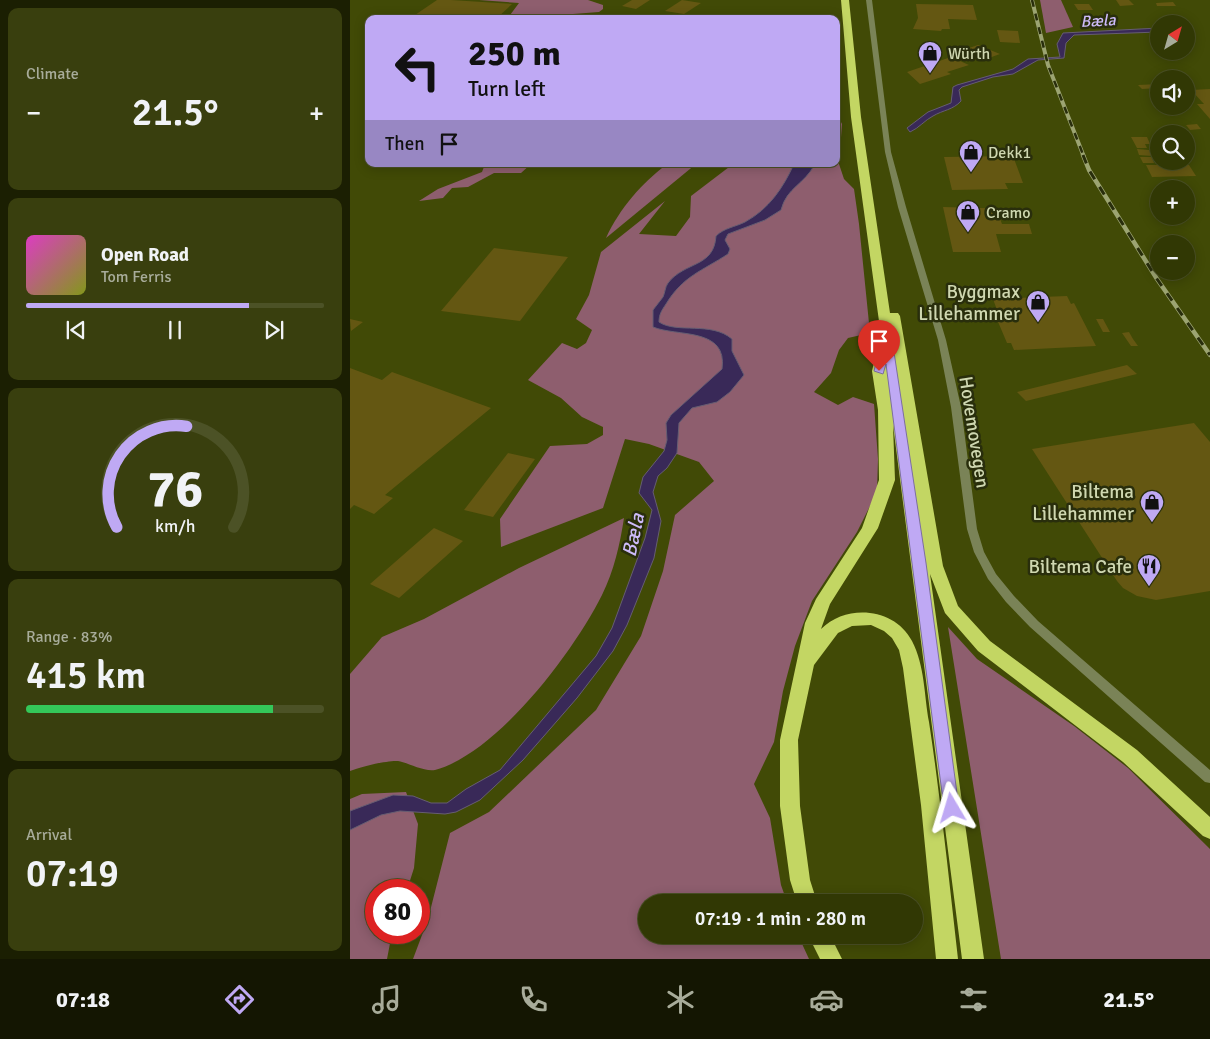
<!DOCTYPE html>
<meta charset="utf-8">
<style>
:root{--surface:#313804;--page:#393f0e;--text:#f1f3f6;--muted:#a8ac9a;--line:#4c5226;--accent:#bfa9f4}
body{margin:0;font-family:Signika,sans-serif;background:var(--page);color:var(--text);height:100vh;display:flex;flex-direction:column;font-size:19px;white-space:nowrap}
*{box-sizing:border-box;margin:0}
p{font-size:16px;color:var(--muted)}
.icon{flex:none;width:28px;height:28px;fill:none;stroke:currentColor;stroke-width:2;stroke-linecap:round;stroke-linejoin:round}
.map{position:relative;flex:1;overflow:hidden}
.drawer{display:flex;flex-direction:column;gap:8px;padding:8px;background:#1b1f02;width:350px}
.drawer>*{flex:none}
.hud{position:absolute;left:15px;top:15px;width:475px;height:152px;border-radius:10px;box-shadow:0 2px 12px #0003,0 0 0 1px var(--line);background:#bfa9f4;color:#111;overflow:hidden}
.needle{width:32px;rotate:37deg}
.fabs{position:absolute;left:800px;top:15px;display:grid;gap:10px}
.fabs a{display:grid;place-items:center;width:45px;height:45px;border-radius:50%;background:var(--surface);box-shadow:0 2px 12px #0003,0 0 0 1px var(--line);font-size:25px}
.speed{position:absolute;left:15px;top:879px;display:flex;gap:10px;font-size:25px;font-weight:700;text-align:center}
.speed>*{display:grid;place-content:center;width:65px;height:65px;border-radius:50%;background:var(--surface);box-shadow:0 2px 12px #0003,0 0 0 1px var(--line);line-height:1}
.speed .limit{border:8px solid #d22;background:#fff;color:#111}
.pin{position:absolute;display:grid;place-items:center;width:42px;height:42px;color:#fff;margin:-51px -21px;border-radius:50% 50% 50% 0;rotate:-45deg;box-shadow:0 0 5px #0007}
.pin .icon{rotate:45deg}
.me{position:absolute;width:55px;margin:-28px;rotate:353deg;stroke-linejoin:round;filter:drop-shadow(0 0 4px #0008)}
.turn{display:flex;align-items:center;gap:18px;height:105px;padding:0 20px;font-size:22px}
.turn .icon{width:65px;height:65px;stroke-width:2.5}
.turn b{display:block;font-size:35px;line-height:42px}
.then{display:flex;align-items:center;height:48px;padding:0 20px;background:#0003;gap:10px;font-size:19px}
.big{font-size:38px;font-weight:600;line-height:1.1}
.drawer .tile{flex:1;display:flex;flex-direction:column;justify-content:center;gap:8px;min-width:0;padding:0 18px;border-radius:10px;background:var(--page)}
.drawer .dial{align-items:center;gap:0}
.dial svg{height:130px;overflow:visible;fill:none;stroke:var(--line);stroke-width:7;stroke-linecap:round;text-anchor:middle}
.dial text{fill:var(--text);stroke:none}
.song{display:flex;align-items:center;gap:15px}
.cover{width:60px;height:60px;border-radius:8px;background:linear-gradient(135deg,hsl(310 70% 55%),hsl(70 70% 35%))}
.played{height:5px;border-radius:2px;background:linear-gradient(90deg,var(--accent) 75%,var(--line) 75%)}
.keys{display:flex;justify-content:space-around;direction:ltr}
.heat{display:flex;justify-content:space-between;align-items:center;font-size:28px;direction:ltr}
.charge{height:8px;border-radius:4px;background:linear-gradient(90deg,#34c759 83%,var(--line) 0)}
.trip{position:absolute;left:288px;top:894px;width:285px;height:50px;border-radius:25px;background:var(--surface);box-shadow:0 2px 12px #0003,0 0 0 1px var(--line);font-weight:600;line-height:50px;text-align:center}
.menu{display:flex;height:80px;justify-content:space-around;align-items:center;background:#141602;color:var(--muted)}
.menu .icon{width:35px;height:35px}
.menu .active{color:var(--accent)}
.menu b{font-size:22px;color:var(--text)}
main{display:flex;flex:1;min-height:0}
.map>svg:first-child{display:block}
.green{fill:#8e5e6e}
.water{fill:#392958;stroke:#665d72}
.building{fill:#645712}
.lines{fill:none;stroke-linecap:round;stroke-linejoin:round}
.street{fill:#7a8357;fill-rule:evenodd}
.highway{fill:#c3d663;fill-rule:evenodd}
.rail-far1-casing{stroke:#9ca472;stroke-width:4}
.rail-casing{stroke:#9ca472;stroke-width:4.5}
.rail-far1{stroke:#292e0c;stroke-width:2.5;stroke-dasharray:7;stroke-linecap:butt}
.rail{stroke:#292e0c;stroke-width:3;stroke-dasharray:9;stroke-linecap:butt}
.route{fill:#bfa9f4;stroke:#7c6e9f}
.labels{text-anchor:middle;stroke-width:5;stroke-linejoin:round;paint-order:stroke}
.far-water-label{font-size:16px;font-style:italic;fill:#cdbbfa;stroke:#292e0c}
.far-poi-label{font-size:16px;fill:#cfd7b0;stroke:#292e0c;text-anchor:start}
.poi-label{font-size:19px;fill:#cfd7b0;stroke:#292e0c;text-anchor:end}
.street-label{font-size:19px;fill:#cfd7b0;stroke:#292e0c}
.water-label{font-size:20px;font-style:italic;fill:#cdbbfa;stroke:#292e0c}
</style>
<main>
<section class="drawer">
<div class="tile"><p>Climate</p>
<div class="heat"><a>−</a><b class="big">21.5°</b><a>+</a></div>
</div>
<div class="tile">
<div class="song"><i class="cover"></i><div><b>Open Road</b><p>Tom Ferris</p></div></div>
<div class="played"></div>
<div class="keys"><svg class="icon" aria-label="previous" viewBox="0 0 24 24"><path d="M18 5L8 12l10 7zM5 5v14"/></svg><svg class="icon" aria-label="pause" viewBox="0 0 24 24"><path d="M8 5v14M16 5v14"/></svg><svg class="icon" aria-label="next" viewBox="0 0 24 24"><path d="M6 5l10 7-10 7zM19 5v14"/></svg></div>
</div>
<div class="tile dial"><svg viewBox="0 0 100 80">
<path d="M14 69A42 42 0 1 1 86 69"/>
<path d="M14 69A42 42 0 0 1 57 7" stroke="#bfa9f4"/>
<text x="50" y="56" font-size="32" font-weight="700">76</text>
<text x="50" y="72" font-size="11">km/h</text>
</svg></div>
<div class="tile"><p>Range · 83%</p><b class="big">415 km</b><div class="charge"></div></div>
<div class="tile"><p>Arrival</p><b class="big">07:19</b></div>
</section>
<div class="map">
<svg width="860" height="959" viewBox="0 0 860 959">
<rect width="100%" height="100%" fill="#414a06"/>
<g class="green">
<polygon points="129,0 238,0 253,5 253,9 249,12 157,19 169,3"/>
<polygon points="690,0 711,0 723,27 696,33"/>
<polygon points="486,112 492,124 489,164 494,179 504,189 509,224 520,333 498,338 489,350 481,373 464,392 488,405 503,397 524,404 528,459 527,492 507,532 462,601 445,646 433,691 424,742 404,784 420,818 431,885 437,902 296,902 296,935 448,935 459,959 63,959 78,919 100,833 139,812 246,710 291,636 313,571 325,515 364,481 349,462 299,444 275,439 253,508 151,547 150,519 200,446 237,444 253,435 253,427 232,417 211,398 178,380 212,343 227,349 236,343 242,330 226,319 239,295 251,252 315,201 289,234 326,236 340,217 341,196 383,164 486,164"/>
<polygon points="135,164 181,164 171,173 144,173 118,187 102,188 93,198 69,201 88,189 132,172"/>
<path d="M317,164H346L256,238C269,209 292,183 317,164Z"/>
<path d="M274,518C270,544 264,571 252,595C224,651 148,753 85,770C74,772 59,763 48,761C38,760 10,767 0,771V674L32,637L74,619L169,568Z"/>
<polygon points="598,627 627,659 724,726 778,768 860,849 860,959 651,959"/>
<polygon points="56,792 68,824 64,868 57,890 26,890 26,932 42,933 37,959 0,959 0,799 12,794"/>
</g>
<g class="water">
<path d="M809,28V32L724,35L716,43L714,58L688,60L663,74L643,77L612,87L609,90L611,101C603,110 593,110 583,116C575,120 569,128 560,132L557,128L578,112L601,103L603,87L607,85L663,69L678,59L710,57L707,44L713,33Z"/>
<path d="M444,164H465C454,185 437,187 431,210L415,220L378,234L375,240L380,249L378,254C352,271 333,276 316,304C312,310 309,314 309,322C327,334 361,321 382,339V351L394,375L380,392L367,402L342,408L329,423L327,453L317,468L308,476L303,492L311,521L304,558L277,625L263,651L227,698L173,760L130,800L106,812L95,814L50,811L31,815L0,830V811L43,795L63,796L81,803H97L116,789L150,770L246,656L262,628L295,538L302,510L289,493L293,477L314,451L317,440L316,423L321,415L372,369C378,327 327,337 303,327V310C306,306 310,301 313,297C315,293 315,287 318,283C335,261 364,268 366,236C374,228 385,227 395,222C419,209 433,188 444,164Z"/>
</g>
<g class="building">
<polygon points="87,0 101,0 162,4 146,19 65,15"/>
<polygon points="282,0 300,0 286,9 272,6"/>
<polygon points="332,0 351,3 334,14 315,11"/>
<polygon points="766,0 779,0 784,5 770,6"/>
<polygon points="823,2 826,6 807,6 806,3"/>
<polygon points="566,4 623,5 627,20 598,19 600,29 592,29 591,31 563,29 568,18"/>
<polygon points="724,4 739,4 743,10 728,10"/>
<polygon points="647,30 668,31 670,43 650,42"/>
<polygon points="628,45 650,54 636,59 613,50"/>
<polygon points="601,57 619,65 597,72 601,74 570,84 557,72"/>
<polygon points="809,84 809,88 792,89 788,85"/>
<polygon points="860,89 860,119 847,104 854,104 841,90"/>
<polygon points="847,124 851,129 840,130 836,125"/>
<polygon points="781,137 797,137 800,144 795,144 797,148 787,148"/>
<polygon points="787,149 799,150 802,156 789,155"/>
<polygon points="663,156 673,183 655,183 658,189 602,190 594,157"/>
<polygon points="790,157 802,157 804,163 793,163"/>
<polygon points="796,165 839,165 846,176 802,177"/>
<polygon points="593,207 665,209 667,216 649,216 652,224 679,224 682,234 646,234 651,252 603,252"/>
<polygon points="144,248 218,257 170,321 91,311"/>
<polygon points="717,296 721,304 724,303 746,346 664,350 661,343 657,343 643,310 647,310 643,299"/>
<polygon points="0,319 13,322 1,331"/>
<polygon points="746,319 753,319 760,332 753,332"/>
<polygon points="779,332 783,339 788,346 781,346 772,333"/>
<polygon points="777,365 787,374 676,401 667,392"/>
<polygon points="0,368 32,380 42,372 141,408 35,495 43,498 24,514 4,505 0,509"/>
<polygon points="844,423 860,442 860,591 806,600 787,596 773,588 767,581 682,449"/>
<polygon points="158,453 185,459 143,517 114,510"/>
<polygon points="84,528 113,541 49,598 20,584"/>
</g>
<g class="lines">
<polygon class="street" points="516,0 522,0 541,152 556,207 596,340 611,407 627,529 634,552 646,574 664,596 688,621 860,770 860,783 855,782 680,627 656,602 638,579 624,552 617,529 601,407 588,340 548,207 535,152"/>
<g class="highway">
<path d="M491,0H499L511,117L540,313H548L550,316L593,566L608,606L640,641L787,750L860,817V839L853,836L773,762L628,651L595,613L580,574L634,959H612L543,425L545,480L528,528L480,604L471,629C497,603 545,608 562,641C575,666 574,695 579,722C591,801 599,880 608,959H586L571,805L553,668L549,650L542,638L534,631L521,625L502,626L488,633L464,665L448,740L450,806L460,880L467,902H447L440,880L430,806V740L455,623L466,599L512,528L529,480L528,410L522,371L528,346L532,343L501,117Z"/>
<polygon points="458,935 480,935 492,959 470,959"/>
</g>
<g class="rail-far1-casing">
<polyline id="rail-far1" points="682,0 698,65 734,157"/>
</g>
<g class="rail-casing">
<polyline id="rail" points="733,155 739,170 807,279 860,355"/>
</g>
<use href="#rail-far1" class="rail-far1"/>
<use href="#rail" class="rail"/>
</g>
<polygon class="route" points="537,336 542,339 576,563 609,808 607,812 602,814 596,812 594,808 536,364 533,374 524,371 532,339"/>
<defs>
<g id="shop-pin" transform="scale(1.25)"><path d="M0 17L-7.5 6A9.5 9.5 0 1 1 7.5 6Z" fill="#bfa9f4" stroke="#292e0c"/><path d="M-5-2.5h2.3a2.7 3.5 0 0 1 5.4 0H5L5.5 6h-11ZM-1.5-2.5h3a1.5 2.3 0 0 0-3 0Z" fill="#111"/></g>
<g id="restaurant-pin" transform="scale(1.25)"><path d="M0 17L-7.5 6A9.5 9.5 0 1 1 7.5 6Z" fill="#bfa9f4" stroke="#292e0c"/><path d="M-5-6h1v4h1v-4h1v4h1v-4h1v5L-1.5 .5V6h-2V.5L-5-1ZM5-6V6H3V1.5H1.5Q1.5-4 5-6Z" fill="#111"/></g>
</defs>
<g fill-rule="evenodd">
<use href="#shop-pin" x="580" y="53"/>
<use href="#shop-pin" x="621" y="152"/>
<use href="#shop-pin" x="618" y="212"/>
<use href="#shop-pin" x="688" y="302"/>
<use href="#shop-pin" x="802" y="502"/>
<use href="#restaurant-pin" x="799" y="566"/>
</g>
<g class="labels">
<g class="far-water-label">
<text transform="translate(748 20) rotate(-3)" y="6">Bæla</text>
</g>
<g class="far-poi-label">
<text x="598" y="59">Würth</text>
<text x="638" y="158">Dekk1</text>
<text x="636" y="218">Cramo</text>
</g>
<g class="poi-label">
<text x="670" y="298">Byggmax<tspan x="670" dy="22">Lillehammer</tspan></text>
<text x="784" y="498">Biltema<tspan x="784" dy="22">Lillehammer</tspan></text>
<text x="782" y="573">Biltema Cafe</text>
</g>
<g class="street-label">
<text transform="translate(625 432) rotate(81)" y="7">Hovemovegen</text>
</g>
<g class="water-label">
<text transform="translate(283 535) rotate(-78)" y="7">Bæla</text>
</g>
</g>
</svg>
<div class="fabs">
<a><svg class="needle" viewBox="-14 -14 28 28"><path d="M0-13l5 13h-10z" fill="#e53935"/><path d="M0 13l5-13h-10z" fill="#a8ac9a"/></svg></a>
<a><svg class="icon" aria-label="sound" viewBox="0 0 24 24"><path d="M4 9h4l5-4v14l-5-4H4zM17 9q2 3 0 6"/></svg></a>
<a><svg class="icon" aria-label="search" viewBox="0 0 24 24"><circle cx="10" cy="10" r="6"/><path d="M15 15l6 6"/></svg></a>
<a>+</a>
<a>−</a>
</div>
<div class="speed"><div class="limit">80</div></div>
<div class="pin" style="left:529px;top:371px;background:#d93025"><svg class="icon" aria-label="arrive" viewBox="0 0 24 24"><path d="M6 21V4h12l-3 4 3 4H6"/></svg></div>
<svg class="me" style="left:602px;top:808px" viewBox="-20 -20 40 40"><path d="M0-17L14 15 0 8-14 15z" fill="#bfa9f4" stroke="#fff" stroke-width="4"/></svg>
<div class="trip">07:19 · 1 min · 280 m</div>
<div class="hud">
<div class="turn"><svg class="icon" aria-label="left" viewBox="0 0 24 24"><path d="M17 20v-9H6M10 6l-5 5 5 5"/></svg><div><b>250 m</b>Turn left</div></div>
<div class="then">Then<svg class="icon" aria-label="arrive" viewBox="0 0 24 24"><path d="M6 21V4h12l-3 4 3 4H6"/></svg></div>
</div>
</div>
</main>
<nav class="menu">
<b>07:18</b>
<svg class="icon active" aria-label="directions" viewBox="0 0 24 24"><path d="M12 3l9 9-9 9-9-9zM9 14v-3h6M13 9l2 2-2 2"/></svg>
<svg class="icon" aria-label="music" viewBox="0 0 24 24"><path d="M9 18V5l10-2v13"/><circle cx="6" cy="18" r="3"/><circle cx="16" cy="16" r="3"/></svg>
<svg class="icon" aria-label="phone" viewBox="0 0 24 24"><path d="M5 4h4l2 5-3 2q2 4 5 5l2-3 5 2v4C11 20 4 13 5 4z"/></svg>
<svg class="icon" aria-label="climate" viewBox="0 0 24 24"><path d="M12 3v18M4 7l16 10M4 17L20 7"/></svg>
<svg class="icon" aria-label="car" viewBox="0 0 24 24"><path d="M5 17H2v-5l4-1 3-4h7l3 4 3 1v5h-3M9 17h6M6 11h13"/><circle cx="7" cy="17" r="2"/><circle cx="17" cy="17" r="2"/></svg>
<svg class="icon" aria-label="filters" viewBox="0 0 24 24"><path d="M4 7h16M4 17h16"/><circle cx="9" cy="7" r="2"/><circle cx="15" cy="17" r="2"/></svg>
<b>21.5°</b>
</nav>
